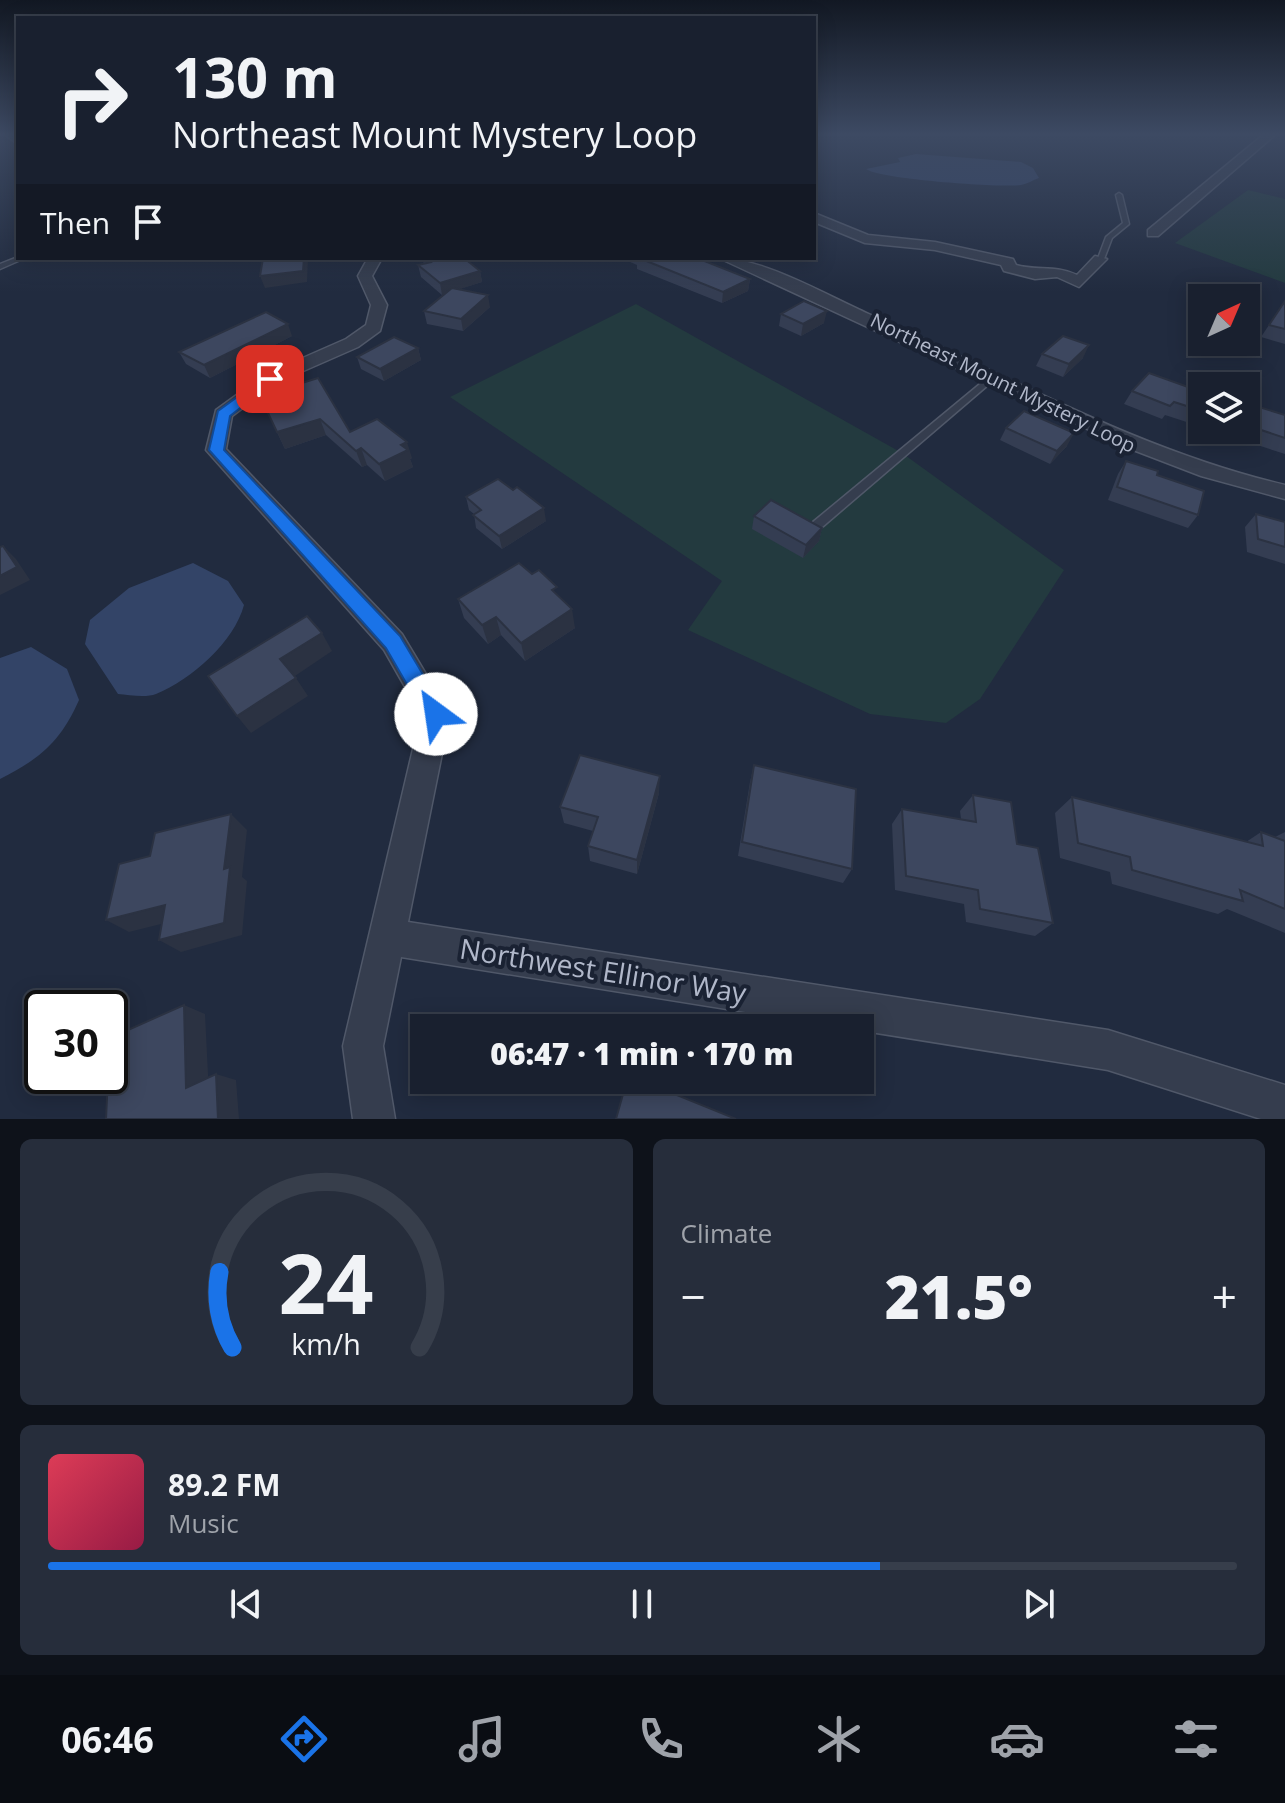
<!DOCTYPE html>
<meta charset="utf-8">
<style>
:root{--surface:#19202f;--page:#262d3b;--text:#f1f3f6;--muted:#9fa3aa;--line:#373e4b;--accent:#1a73e8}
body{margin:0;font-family:"Open Sans",sans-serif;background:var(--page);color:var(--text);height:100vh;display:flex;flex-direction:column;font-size:30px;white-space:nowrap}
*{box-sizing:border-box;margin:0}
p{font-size:26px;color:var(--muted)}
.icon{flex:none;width:44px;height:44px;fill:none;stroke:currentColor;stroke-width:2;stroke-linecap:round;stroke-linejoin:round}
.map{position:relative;height:1119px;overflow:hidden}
.details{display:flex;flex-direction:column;gap:20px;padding:20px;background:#0e121a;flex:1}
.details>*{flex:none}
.banner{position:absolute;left:16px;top:16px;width:800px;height:244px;border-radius:0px;box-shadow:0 4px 20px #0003,0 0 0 2px var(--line);background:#19202f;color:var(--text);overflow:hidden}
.needle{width:52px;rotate:44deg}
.controls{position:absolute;left:1188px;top:284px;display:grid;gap:16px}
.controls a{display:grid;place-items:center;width:72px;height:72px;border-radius:0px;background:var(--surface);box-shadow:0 4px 20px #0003,0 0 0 2px var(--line);font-size:40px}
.speed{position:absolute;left:24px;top:990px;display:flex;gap:16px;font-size:40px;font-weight:700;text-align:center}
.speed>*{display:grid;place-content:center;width:104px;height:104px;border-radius:50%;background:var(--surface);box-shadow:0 4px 20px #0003,0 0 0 2px var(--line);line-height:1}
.speed .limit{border:4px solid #111;border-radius:12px;background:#fff;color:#111}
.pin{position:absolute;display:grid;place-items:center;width:68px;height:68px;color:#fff;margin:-34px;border-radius:16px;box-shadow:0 4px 12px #0006}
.me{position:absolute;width:88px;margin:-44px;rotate:329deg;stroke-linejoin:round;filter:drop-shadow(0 0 6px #0008)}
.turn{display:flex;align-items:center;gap:28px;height:168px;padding:0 24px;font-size:36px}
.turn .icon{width:104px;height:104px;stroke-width:2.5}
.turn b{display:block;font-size:56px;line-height:68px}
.then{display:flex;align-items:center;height:76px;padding:0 24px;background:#0003;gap:16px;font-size:30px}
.big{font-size:60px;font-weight:800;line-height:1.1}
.details .card{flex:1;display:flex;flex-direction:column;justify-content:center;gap:12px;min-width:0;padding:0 28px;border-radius:12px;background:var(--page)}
.details .dial{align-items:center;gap:0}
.dial svg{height:208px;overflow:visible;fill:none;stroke:var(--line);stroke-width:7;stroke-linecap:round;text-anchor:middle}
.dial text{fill:var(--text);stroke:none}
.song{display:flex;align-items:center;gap:24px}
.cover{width:96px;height:96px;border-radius:12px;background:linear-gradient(135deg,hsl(350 70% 55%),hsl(340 70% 35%))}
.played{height:8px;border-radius:4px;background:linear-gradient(90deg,var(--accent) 70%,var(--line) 70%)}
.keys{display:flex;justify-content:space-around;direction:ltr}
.heat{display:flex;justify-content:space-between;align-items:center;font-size:44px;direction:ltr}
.details .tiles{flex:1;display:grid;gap:20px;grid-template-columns:1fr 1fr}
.card:last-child{grid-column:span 2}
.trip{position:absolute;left:410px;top:1014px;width:464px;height:80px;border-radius:0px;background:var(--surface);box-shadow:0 4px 20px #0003,0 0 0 2px var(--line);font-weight:800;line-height:80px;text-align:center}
.tab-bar{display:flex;height:128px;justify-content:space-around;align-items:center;background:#0a0d13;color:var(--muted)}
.tab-bar .icon{width:56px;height:56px}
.tab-bar .active{color:var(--accent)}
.tab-bar b{font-size:36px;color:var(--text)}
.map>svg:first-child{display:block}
.green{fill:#233a3f}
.water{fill:#334467}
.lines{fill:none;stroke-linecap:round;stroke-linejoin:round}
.service-casing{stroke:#505869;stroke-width:3}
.minor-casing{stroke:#505869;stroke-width:3}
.service{fill:#353d4e;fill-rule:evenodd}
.minor{fill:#353d4e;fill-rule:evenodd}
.wall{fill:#343d52}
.shaded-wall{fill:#2b3242}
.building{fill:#3d475f;stroke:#2b3242;stroke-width:2}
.route{fill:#1a73e8;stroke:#114b97;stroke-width:2}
.labels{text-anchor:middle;stroke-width:8;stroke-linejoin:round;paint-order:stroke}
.far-street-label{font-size:20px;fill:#b1b8ca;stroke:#1a2233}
.near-street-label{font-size:28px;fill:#b1b8ca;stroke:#1a2233}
</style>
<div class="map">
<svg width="1285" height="1119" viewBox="0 0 1285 1119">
<rect width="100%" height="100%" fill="#212b3f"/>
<g class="green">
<polygon points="1248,190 1285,199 1285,283 1175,243"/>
<polygon points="636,304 902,453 1064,570 980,699 946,723 870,714 688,630 722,581 450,397"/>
</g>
<g class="water">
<path d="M916,154L1021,162L1033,168L1039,178C1033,180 1027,184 1021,185C1000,188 879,179 866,169L900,162L898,158Z"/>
<path d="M193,563L228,581L244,605C234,642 192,679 156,694C146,698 129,695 118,694L85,644L90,620L129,588Z"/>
<path d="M31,647L67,669L79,700C61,741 40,759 0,779V658Z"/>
</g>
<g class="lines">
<g class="service-casing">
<g id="service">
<polygon points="1119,193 1122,195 1129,224 1112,238 1104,259 1097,261 1106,237 1123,223 1116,195"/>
<polygon points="18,257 25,258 0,269 0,264"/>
<polygon points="992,374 995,375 995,379 821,528 813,528 811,525 813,522"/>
</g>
</g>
<g class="minor-casing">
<g id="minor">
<polygon points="5,135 17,135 18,144"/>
<polygon points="1263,135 1275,135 1158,236 1148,236 1148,230"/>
<path d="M814,213L868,235L935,242L1013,259L1016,265C1037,271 1057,265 1077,275L1095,256L1107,259L1079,287L1057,277L1035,279L1004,271L1001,265L935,250L865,243L814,222Z"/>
<polygon points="368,258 382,258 372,276 387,305 380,331 358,347 276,383 232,416 226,449 402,634 450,714 408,922 1108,1030 1285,1085 1285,1119 1261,1119 1108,1070 401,957 383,1046 395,1119 353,1119 343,1046 421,715 384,650 206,450 216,410 264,375 346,339 366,325 371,305 358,276"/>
<path d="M719,258C764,258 828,296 871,315C1007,375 1139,451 1285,485V499L1201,476L1128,448Z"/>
</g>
</g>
<use href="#service" class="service"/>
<use href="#minor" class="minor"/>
</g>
<g class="wall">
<polygon points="419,258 464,258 480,271 482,282 459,289 490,307 463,331 427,324 424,311 446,294 442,295 421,277 418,265 424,263"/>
<polygon points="621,258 697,258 750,279 748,291 722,303 637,269 637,265"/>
<polygon points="1285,301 1285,344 1261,337"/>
<polygon points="781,314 824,323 801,336 779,326"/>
<polygon points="292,336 210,378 186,364 179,352"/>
<polygon points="418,348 421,360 384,381 361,369 357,357"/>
<polygon points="1042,354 1083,358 1063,377 1036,366"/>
<polygon points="276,391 350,432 412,458 410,459 413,467 385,481 367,465 362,467 326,435 285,449 267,411 283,406"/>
<polygon points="1132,391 1202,392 1202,427 1165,415 1162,419 1124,404"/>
<polygon points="1246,403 1285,415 1285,454 1211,430 1246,430"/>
<polygon points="1006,428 1067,446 1050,464 1000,440"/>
<polygon points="1126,461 1157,475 1198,515 1188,528 1108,500 1118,474"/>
<polygon points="513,490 546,521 502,549 476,528 474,514 469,510 466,497"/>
<polygon points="1256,514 1285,522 1285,564 1247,552 1245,527"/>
<polygon points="754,516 822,528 819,541 803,558 752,529"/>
<polygon points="532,574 558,596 575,628 525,661 501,635 488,644 464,618 458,599"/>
<polygon points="754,765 852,869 843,883 738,856 750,782"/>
<polygon points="659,793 637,874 590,861 588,846 593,831 564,823 560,807"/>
<polygon points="973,795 1053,923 1035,936 966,922 964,904 895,890 892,824 902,809 961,819 960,811"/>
<polygon points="1072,797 1246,842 1261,832 1275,837 1285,832 1285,933 1227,909 1218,914 1112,884 1110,872 1060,858 1055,813"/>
</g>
<g class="shaded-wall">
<polygon points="304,258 308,258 307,282 265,288 260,276"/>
<polygon points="480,271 482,282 442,295 440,283"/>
<polygon points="750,279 748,291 722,303 723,292"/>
<polygon points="488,295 490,307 463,331 461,319"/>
<polygon points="827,311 824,323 801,336 803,324"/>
<polygon points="288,324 292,336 210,378 204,365"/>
<polygon points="1089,345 1083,358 1063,377 1069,364"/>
<polygon points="418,348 421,360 384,381 380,369"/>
<polygon points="320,419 326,435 285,449 277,432"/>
<polygon points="1074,433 1067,446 1050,464 1057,451"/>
<polygon points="407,442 412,458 410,459 413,467 385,481 379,464 401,445"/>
<polygon points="361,448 367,465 362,467 356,451"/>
<polygon points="544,508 546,521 502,549 499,536"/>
<polygon points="822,528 819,541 803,558 806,545"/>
<polygon points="3,546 16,559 30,580 0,595 0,576"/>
<polygon points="572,609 575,628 525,661 521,643"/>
<polygon points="496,617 501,635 488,644 482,625"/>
<polygon points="322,633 332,651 292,678 280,659"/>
<polygon points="296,678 308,696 251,733 237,716"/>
<polygon points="660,776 659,793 637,874 637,860"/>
<polygon points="231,814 247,830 242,877 247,881 242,935 181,952 159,940"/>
<polygon points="165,905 185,918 129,932 106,920"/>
<polygon points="184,1005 205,1014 209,1094 186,1088"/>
<polygon points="216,1074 236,1080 239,1119 218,1119"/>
</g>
<g class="building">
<polygon points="263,258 304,258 303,271 260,276"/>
<polygon points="428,258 464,258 480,271 440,283 418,265 431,262"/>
<polygon points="639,258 697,258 750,279 723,292"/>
<polygon points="452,288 488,295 461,319 424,311"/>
<polygon points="804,301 827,311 803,324 781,314"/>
<polygon points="1285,301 1285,329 1269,325"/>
<polygon points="266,312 288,324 204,365 179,352"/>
<polygon points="1063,336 1089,345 1069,364 1042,354"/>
<polygon points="394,337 418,348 380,369 357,357"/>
<polygon points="1149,373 1202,392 1202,411 1174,402 1170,406 1132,391"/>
<polygon points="318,378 350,432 377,419 407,442 401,445 408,450 379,464 361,448 356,451 320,419 277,432 267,411 284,406 276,391"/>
<polygon points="1246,403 1285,415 1285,438 1246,425"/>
<polygon points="1024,411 1074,433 1057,451 1006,428"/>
<polygon points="1126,461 1158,471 1157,475 1204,491 1198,515 1117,487"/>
<polygon points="498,479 513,490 517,487 544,508 499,536 473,515 481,510 466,497"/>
<polygon points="771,500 822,528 806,545 754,516"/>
<polygon points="1256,514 1285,522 1285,547 1258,539"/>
<polygon points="3,546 17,567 0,576 0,547"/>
<polygon points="519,563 532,574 539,570 557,587 552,590 572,609 521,643 496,617 482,625 458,599"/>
<polygon points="307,616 322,633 280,659 296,678 237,716 208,676"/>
<polygon points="580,755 660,776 637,860 588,846 598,817 560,807"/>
<polygon points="754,765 856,789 852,869 742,842"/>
<polygon points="973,795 1011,802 1017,844 1038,848 1053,923 980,909 978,890 906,876 902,809 976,822"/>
<polygon points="1072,797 1263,846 1261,832 1285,841 1285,909 1240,890 1243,901 1132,870 1130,857 1078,843"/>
<polygon points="231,814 224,869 230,867 224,923 159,940 165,905 106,920 119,864 150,856 155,833"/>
<polygon points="184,1005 186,1088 216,1074 218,1119 106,1119 108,1076 110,1076 110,1038"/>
<polygon points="627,1080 640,1080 736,1119 616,1119"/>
</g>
<linearGradient id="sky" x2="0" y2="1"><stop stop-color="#121823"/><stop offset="0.46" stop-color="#3d4a63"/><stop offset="1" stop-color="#3d4a63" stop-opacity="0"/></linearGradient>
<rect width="1285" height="292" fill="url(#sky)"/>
<polygon class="route" points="266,376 277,379 230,416 224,450 400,636 443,708 447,714 443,721 436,724 428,721 386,648 209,450 218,411"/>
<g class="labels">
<g class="far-street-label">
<text transform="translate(1003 383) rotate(26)" y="7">Northeast Mount Mystery Loop</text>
</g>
<g class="near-street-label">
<text transform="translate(603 971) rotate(9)" y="10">Northwest Ellinor Way</text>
</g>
</g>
</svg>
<div class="controls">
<a><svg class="needle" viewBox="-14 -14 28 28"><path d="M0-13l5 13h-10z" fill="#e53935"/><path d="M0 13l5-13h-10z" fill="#9fa3aa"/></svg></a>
<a><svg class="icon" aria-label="layers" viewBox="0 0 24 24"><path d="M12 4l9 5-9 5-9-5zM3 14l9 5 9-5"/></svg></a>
</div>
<div class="speed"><div class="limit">30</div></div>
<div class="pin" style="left:270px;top:379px;background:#d93025"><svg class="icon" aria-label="arrive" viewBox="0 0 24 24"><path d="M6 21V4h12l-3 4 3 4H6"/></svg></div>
<svg class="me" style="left:436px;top:714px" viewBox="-20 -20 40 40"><circle r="19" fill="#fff"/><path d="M0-13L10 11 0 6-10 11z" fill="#1a73e8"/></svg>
<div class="trip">06:47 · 1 min · 170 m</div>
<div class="banner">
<div class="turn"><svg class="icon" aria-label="right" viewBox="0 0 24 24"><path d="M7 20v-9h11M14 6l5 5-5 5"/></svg><div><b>130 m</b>Northeast Mount Mystery Loop</div></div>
<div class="then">Then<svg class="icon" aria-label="arrive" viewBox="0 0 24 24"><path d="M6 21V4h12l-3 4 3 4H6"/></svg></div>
</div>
</div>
<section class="details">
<div class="tiles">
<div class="card dial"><svg viewBox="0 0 100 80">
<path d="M14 69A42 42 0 1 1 86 69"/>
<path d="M14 69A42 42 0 0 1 9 40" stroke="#1a73e8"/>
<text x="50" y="56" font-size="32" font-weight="700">24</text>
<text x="50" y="72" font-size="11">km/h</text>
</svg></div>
<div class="card"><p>Climate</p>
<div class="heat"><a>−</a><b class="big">21.5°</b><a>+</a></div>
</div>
<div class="card">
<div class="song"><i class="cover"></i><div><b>89.2 FM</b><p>Music</p></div></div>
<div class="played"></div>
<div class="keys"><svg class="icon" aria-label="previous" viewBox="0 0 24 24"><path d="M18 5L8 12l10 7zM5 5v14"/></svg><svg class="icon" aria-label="pause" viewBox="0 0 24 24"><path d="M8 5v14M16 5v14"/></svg><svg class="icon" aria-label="next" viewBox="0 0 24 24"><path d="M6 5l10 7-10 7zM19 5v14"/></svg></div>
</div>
</div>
</section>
<nav class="tab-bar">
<b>06:46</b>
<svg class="icon active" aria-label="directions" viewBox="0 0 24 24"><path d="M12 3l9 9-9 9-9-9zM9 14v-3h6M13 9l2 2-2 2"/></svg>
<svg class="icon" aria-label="music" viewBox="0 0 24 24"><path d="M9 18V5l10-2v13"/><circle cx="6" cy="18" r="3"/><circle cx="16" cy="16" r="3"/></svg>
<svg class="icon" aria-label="phone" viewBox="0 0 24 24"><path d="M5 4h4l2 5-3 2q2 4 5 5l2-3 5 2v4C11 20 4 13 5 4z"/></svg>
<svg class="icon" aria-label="climate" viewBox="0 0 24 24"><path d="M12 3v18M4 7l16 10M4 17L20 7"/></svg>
<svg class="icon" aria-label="car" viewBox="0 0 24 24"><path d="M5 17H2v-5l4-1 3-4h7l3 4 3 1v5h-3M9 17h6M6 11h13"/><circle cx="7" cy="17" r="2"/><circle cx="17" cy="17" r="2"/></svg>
<svg class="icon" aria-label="filters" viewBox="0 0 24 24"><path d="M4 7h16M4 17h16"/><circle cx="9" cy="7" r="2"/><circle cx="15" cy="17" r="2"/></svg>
</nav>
